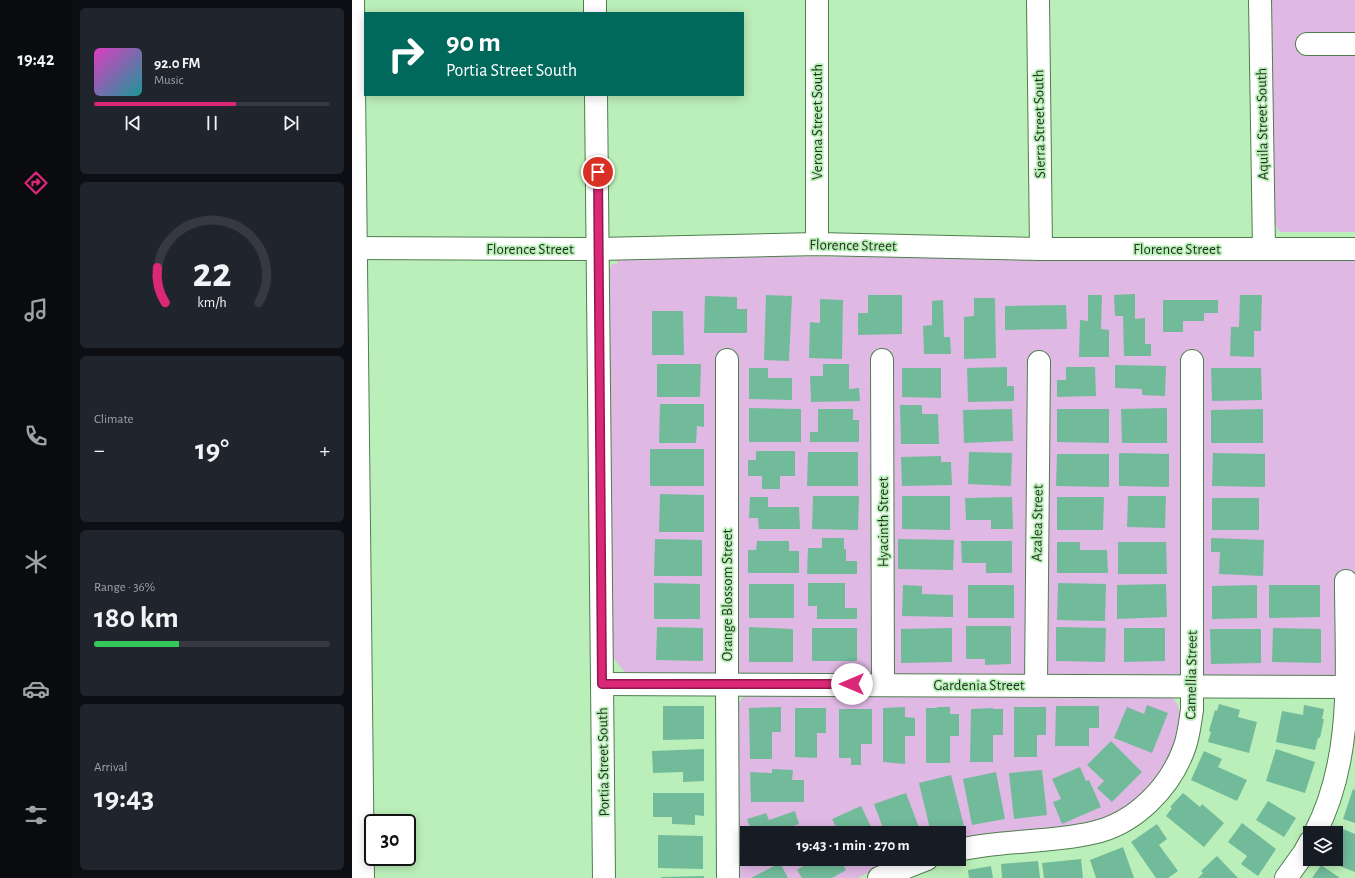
<!DOCTYPE html>
<meta charset="utf-8">
<style>
:root{--surface:#171b24;--page:#20242c;--text:#f1f3f6;--muted:#9ea1a6;--line:#363941;--accent:#db2777}
body{margin:0;font-family:"Alegreya Sans",sans-serif;background:var(--page);color:var(--text);height:100vh;display:flex;flex-direction:column;font-size:15px;white-space:nowrap}
*{box-sizing:border-box;margin:0}
p{font-size:13px;color:var(--muted)}
.icon{flex:none;width:22px;height:22px;fill:none;stroke:currentColor;stroke-width:2;stroke-linecap:round;stroke-linejoin:round}
.map{position:relative;flex:1;overflow:hidden}
.sheet{display:flex;flex-direction:column;gap:8px;padding:8px;background:#0d0f14;width:280px}
.sheet>*{flex:none}
.hud{position:absolute;left:12px;top:12px;width:380px;height:84px;border-radius:0px;box-shadow:0 2px 10px #0003;background:#00695c;color:#fff;overflow:hidden}
.tools{position:absolute;left:951px;top:826px;display:grid;gap:8px}
.tools a{display:grid;place-items:center;width:40px;height:40px;border-radius:0px;background:var(--surface);box-shadow:0 2px 10px #0003;font-size:20px}
.speed{position:absolute;left:12px;top:814px;display:flex;gap:8px;font-size:20px;font-weight:700;text-align:center}
.speed>*{display:grid;place-content:center;width:52px;height:52px;border-radius:50%;background:var(--surface);box-shadow:0 2px 10px #0003;line-height:1}
.speed .limit{border:2px solid #111;border-radius:6px;background:#fff;color:#111}
.pin{position:absolute;display:grid;place-items:center;width:34px;height:34px;color:#fff;margin:-17px;border:2px solid #fff;border-radius:50%;box-shadow:0 1px 4px #0007}
.me{position:absolute;width:44px;margin:-22px;rotate:270deg;stroke-linejoin:round;filter:drop-shadow(0 0 3px #0008)}
.turn{display:flex;align-items:center;gap:14px;height:84px;padding:0 16px;font-size:18px}
.turn .icon{width:52px;height:52px;stroke-width:2.5}
.turn b{display:block;font-size:28px;line-height:34px}
.big{font-size:30px;font-weight:700;line-height:1.1}
.sheet .widget{flex:1;display:flex;flex-direction:column;justify-content:center;gap:6px;min-width:0;padding:0 14px;border-radius:6px;background:var(--page)}
.sheet .dial{align-items:center;gap:0}
.dial svg{height:104px;overflow:visible;fill:none;stroke:var(--line);stroke-width:7;stroke-linecap:round;text-anchor:middle}
.dial text{fill:var(--text);stroke:none}
.song{display:flex;align-items:center;gap:12px}
.cover{width:48px;height:48px;border-radius:6px;background:linear-gradient(135deg,hsl(310 70% 55%),hsl(180 70% 35%))}
.played{height:4px;border-radius:2px;background:linear-gradient(90deg,var(--accent) 60%,var(--line) 60%)}
.keys{display:flex;justify-content:space-around;direction:ltr}
.heat{display:flex;justify-content:space-between;align-items:center;font-size:22px;direction:ltr}
.charge{height:6px;border-radius:3px;background:linear-gradient(90deg,#34c759 36%,var(--line) 0)}
.trip{position:absolute;left:388px;top:826px;width:226px;height:40px;border-radius:0px;background:var(--surface);box-shadow:0 2px 10px #0003;font-weight:700;line-height:40px;text-align:center}
main{display:flex;flex:1;min-height:0}
.dock{display:flex;flex-direction:column;width:72px;justify-content:space-around;align-items:center;background:#090b0e;color:var(--muted)}
.dock .icon{width:28px;height:28px}
.dock .selected{color:var(--accent)}
.dock b{font-size:18px;color:var(--text)}
.map>svg:first-child{display:block}
.green{fill:#e0b8e4}
.building{fill:#71bb9a}
.lines{fill:none;stroke-linecap:round;stroke-linejoin:round}
.street-casing{stroke:#4f7e4e;stroke-width:24}
.street{stroke:#fff;stroke-width:22}
.route-casing{stroke:#8e194d;stroke-width:10}
.route{stroke:#db2777;stroke-width:7}
.labels{text-anchor:middle;stroke-width:3.5;stroke-linejoin:round;paint-order:stroke}
.street-label{font-size:15px;fill:#1e321d;stroke:#bbefb9}
</style>
<main>
<nav class="dock">
<b>19:42</b>
<svg class="icon selected" aria-label="directions" viewBox="0 0 24 24"><path d="M12 3l9 9-9 9-9-9zM9 14v-3h6M13 9l2 2-2 2"/></svg>
<svg class="icon" aria-label="music" viewBox="0 0 24 24"><path d="M9 18V5l10-2v13"/><circle cx="6" cy="18" r="3"/><circle cx="16" cy="16" r="3"/></svg>
<svg class="icon" aria-label="phone" viewBox="0 0 24 24"><path d="M5 4h4l2 5-3 2q2 4 5 5l2-3 5 2v4C11 20 4 13 5 4z"/></svg>
<svg class="icon" aria-label="climate" viewBox="0 0 24 24"><path d="M12 3v18M4 7l16 10M4 17L20 7"/></svg>
<svg class="icon" aria-label="car" viewBox="0 0 24 24"><path d="M5 17H2v-5l4-1 3-4h7l3 4 3 1v5h-3M9 17h6M6 11h13"/><circle cx="7" cy="17" r="2"/><circle cx="17" cy="17" r="2"/></svg>
<svg class="icon" aria-label="filters" viewBox="0 0 24 24"><path d="M4 7h16M4 17h16"/><circle cx="9" cy="7" r="2"/><circle cx="15" cy="17" r="2"/></svg>
</nav>
<section class="sheet">
<div class="widget">
<div class="song"><i class="cover"></i><div><b>92.0 FM</b><p>Music</p></div></div>
<div class="played"></div>
<div class="keys"><svg class="icon" aria-label="previous" viewBox="0 0 24 24"><path d="M18 5L8 12l10 7zM5 5v14"/></svg><svg class="icon" aria-label="pause" viewBox="0 0 24 24"><path d="M8 5v14M16 5v14"/></svg><svg class="icon" aria-label="next" viewBox="0 0 24 24"><path d="M6 5l10 7-10 7zM19 5v14"/></svg></div>
</div>
<div class="widget dial"><svg viewBox="0 0 100 80">
<path d="M14 69A42 42 0 1 1 86 69"/>
<path d="M14 69A42 42 0 0 1 8 42" stroke="#db2777"/>
<text x="50" y="56" font-size="32" font-weight="700">22</text>
<text x="50" y="72" font-size="11">km/h</text>
</svg></div>
<div class="widget"><p>Climate</p>
<div class="heat"><a>−</a><b class="big">19°</b><a>+</a></div>
</div>
<div class="widget"><p>Range · 36%</p><b class="big">180 km</b><div class="charge"></div></div>
<div class="widget"><p>Arrival</p><b class="big">19:43</b></div>
</section>
<div class="map">
<svg width="1003" height="878" viewBox="0 0 1003 878">
<rect width="100%" height="100%" fill="#bbefb9"/>
<g class="green">
<polygon points="918,0 1003,0 1003,232 929,232 926,230 920,215"/>
<polygon points="280,256 1003,258 1003,675 274,674 259,655 256,272 260,264 265,264 265,259"/>
<path d="M396,694H815C831,703 829,718 825,734C814,775 780,814 737,824C724,827 709,827 695,829C666,833 636,836 607,840V833H395V859H547L505,878H383L384,707L392,696Z"/>
</g>
<g class="building">
<polygon points="783,294 783,319 793,318 793,344 799,344 799,356 772,356 771,316 763,316 762,295"/>
<polygon points="414,295 440,296 437,361 412,360"/>
<polygon points="516,295 550,295 550,334 506,335 506,313 516,313"/>
<polygon points="736,295 750,295 749,329 757,330 757,357 727,357 728,320 736,321"/>
<polygon points="888,295 910,295 909,331 902,331 902,357 878,356 879,327 887,327"/>
<polygon points="353,296 385,297 385,309 395,309 395,333 352,333"/>
<polygon points="622,298 643,298 644,358 612,359 612,317 622,316"/>
<polygon points="468,299 491,300 490,359 457,358 458,322 468,323"/>
<polygon points="591,300 592,337 598,337 599,354 572,354 571,326 580,325 580,301"/>
<polygon points="811,300 866,300 866,313 852,313 852,321 831,321 831,332 811,332"/>
<polygon points="714,305 715,329 653,330 653,306"/>
<polygon points="300,311 331,311 332,355 300,355"/>
<polygon points="305,364 349,364 348,397 305,397"/>
<polygon points="471,364 497,364 497,389 507,388 508,401 459,402 458,376 471,376"/>
<polygon points="763,365 814,366 813,396 790,395 790,389 763,388"/>
<polygon points="655,367 655,386 662,386 662,401 616,402 615,368"/>
<polygon points="714,367 743,367 744,396 705,397 705,380 714,380"/>
<polygon points="397,368 416,368 416,378 440,378 440,400 397,399"/>
<polygon points="550,368 589,368 589,398 550,397"/>
<polygon points="859,368 909,368 910,400 860,401"/>
<polygon points="308,404 352,404 352,427 345,426 344,443 307,443"/>
<polygon points="548,405 570,405 570,414 586,414 587,444 549,444"/>
<polygon points="397,408 449,409 449,442 397,442"/>
<polygon points="815,408 815,443 770,443 769,409"/>
<polygon points="466,409 501,409 501,420 507,420 507,442 458,442 458,432 466,432"/>
<polygon points="660,409 661,441 612,443 611,410"/>
<polygon points="705,409 757,409 757,443 705,442"/>
<polygon points="911,409 911,443 859,443 859,410"/>
<rect x="298" y="449" width="54" height="37"/>
<polygon points="404,451 443,451 443,476 428,476 428,489 410,489 410,476 396,476 396,460 404,460"/>
<polygon points="456,452 506,452 506,486 455,486"/>
<polygon points="617,452 660,453 659,486 616,484"/>
<polygon points="767,453 817,454 817,487 767,486"/>
<polygon points="861,453 913,454 913,487 860,486"/>
<polygon points="705,454 757,454 757,487 704,486"/>
<polygon points="589,456 589,462 599,462 600,485 550,486 549,457"/>
<polygon points="308,494 352,495 352,532 307,532"/>
<polygon points="461,496 507,496 506,530 460,529"/>
<polygon points="550,496 598,496 598,530 550,529"/>
<polygon points="776,496 814,496 813,528 775,527"/>
<polygon points="398,497 416,497 416,507 447,507 448,529 407,529 406,518 397,518"/>
<polygon points="660,497 661,529 639,529 639,520 614,520 613,498"/>
<polygon points="705,497 752,497 751,530 705,530"/>
<rect x="860" y="498" width="47" height="32"/>
<polygon points="470,538 492,538 492,549 494,549 494,561 505,561 505,574 455,574 456,548 470,548"/>
<polygon points="859,538 912,540 911,576 867,574 868,552 859,552"/>
<polygon points="303,539 350,540 350,576 302,576"/>
<polygon points="546,539 602,540 601,570 546,569"/>
<polygon points="405,541 437,541 437,551 447,551 447,573 396,573 396,550 404,550"/>
<polygon points="609,541 660,541 660,573 634,573 634,563 610,563"/>
<polygon points="705,542 728,542 728,550 755,550 756,573 705,573"/>
<polygon points="766,542 814,542 815,574 766,574"/>
<polygon points="302,583 348,584 348,619 302,619"/>
<polygon points="456,583 493,583 493,608 505,608 505,619 465,619 465,606 456,606"/>
<polygon points="706,583 754,584 753,621 705,620"/>
<rect x="397" y="584" width="45" height="34"/>
<polygon points="814,584 815,617 765,619 765,585"/>
<polygon points="551,585 570,586 570,594 601,595 601,617 550,616"/>
<rect x="616" y="585" width="46" height="33"/>
<polygon points="905,585 905,618 860,619 860,586"/>
<polygon points="917,585 968,585 968,617 917,618"/>
<polygon points="614,626 659,626 659,664 633,665 633,659 614,659"/>
<polygon points="305,627 351,628 351,661 304,660"/>
<polygon points="397,627 441,629 441,662 397,662"/>
<polygon points="704,627 754,628 753,662 704,661"/>
<rect x="460" y="628" width="45" height="33"/>
<polygon points="600,628 600,662 549,663 549,629"/>
<polygon points="772,628 813,628 813,661 772,662"/>
<polygon points="921,628 969,629 969,663 920,662"/>
<polygon points="858,629 909,629 909,663 859,664"/>
<polygon points="867,704 888,710 886,717 905,722 897,753 856,742 859,732 857,731 863,710 865,711"/>
<polygon points="795,705 816,713 800,753 762,738 775,707 792,714"/>
<polygon points="952,705 972,709 970,719 972,719 968,738 966,738 963,750 924,742 930,711 951,715"/>
<polygon points="311,706 352,706 352,739 311,740"/>
<polygon points="704,706 747,706 747,728 737,728 737,746 703,746"/>
<polygon points="429,707 429,732 420,732 420,759 398,759 397,708"/>
<polygon points="553,707 553,717 563,718 563,736 553,736 553,764 531,762 531,708"/>
<polygon points="585,707 598,707 598,714 607,714 607,736 598,736 598,763 574,763 574,708 585,708"/>
<polygon points="662,707 694,707 694,735 685,735 685,757 662,757"/>
<polygon points="443,708 474,708 474,733 465,733 465,758 443,757"/>
<polygon points="641,708 641,709 651,709 651,735 641,735 641,762 618,762 619,709"/>
<polygon points="487,709 520,709 520,744 509,744 509,765 499,765 499,758 487,758"/>
<polygon points="759,741 790,772 760,802 745,788 752,781 735,765"/>
<polygon points="352,749 352,781 331,782 331,772 301,773 300,751"/>
<polygon points="924,749 963,762 953,793 914,781"/>
<polygon points="852,751 870,759 866,767 895,780 885,801 839,780"/>
<polygon points="728,767 734,781 737,780 749,807 710,824 701,802 709,799 700,779"/>
<polygon points="420,769 441,770 440,780 452,780 452,802 399,802 398,772 420,773"/>
<polygon points="690,770 695,815 662,819 657,773"/>
<polygon points="644,772 653,819 620,825 611,779"/>
<polygon points="599,775 612,826 586,833 579,833 567,783"/>
<polygon points="1001,789 1003,790 1003,823 991,819"/>
<polygon points="301,793 352,793 352,816 343,815 343,825 320,824 320,817 301,817"/>
<polygon points="554,793 569,833 533,833 522,804"/>
<polygon points="831,793 848,807 850,804 872,823 852,847 814,816 820,808 818,807"/>
<polygon points="916,801 944,818 932,837 904,820"/>
<polygon points="509,806 522,833 487,833 480,819"/>
<polygon points="443,811 447,824 429,831 430,833 397,833 396,828 398,827 395,819 414,813 417,820"/>
<polygon points="890,823 924,849 906,876 889,864 895,856 876,842"/>
<polygon points="805,824 815,839 807,845 826,871 816,878 804,878 779,842"/>
<polygon points="991,829 1003,834 1003,872 977,862 979,859 984,859 984,846"/>
<polygon points="306,835 351,836 351,869 306,868"/>
<polygon points="771,847 782,878 744,878 738,860"/>
<polygon points="865,856 886,878 846,878 851,873 849,871"/>
<polygon points="449,859 488,859 494,870 480,878 450,878 445,870 453,865"/>
<polygon points="499,859 517,859 502,866"/>
<polygon points="729,859 731,878 692,878 690,863"/>
<polygon points="686,861 688,878 650,878 649,864"/>
<polygon points="428,863 436,878 399,878"/>
<polygon points="969,865 988,878 960,878"/>
<polygon points="639,866 641,878 617,878 616,870"/>
<polygon points="352,876 352,878 309,878 309,877"/>
</g>
<g class="lines">
<g class="street-casing">
<g id="street">
<polyline points="1,0 11,878"/>
<polyline points="243,0 243,13"/>
<polyline points="686,0 689,249"/>
<polyline points="908,0 912,249"/>
<polyline points="955,44 1003,44"/>
<polyline points="244,95 252,878"/>
<polyline points="465,244 465,0"/>
<polyline points="0,248 246,249 465,244 689,249 1003,249"/>
<polyline points="375,360 375,685 376,878"/>
<polyline points="530,360 531,684"/>
<polyline points="250,684 1003,687"/>
<polyline points="684,685 687,362"/>
<path d="M963,833C1003,757 994,665 994,581"/>
<path d="M607,850C650,840 696,843 740,833C783,824 819,787 833,746C837,734 838,722 840,710V361"/>
<polyline points="527,878 575,859"/>
<polyline points="934,878 952,853 958,842"/>
</g>
</g>
<use href="#street" class="street"/>
</g>
<g class="lines">
<g class="route-casing">
<polyline id="route" points="246,172 250,684 500,684"/>
</g>
<use href="#route" class="route"/>
</g>
<g class="labels">
<g class="street-label">
<text transform="translate(465 122) rotate(-90)" y="5">Verona Street South</text>
<text transform="translate(687 124) rotate(-91)" y="5">Sierra Street South</text>
<text transform="translate(910 124) rotate(-91)" y="5">Aquila Street South</text>
<text transform="translate(501 245) rotate(1)" y="5">Florence Street</text>
<text x="178" y="254">Florence Street</text>
<text x="825" y="254">Florence Street</text>
<text transform="translate(531 522) rotate(-90)" y="5">Hyacinth Street</text>
<text transform="translate(685 523) rotate(-89)" y="5">Azalea Street</text>
<text transform="translate(375 595) rotate(-90)" y="5">Orange Blossom Street</text>
<text transform="translate(839 675) rotate(-89)" y="5">Camellia Street</text>
<text x="627" y="690">Gardenia Street</text>
<text transform="translate(251 762) rotate(-91)" y="5">Portia Street South</text>
</g>
</g>
</svg>
<div class="tools">
<a><svg class="icon" aria-label="layers" viewBox="0 0 24 24"><path d="M12 4l9 5-9 5-9-5zM3 14l9 5 9-5"/></svg></a>
</div>
<div class="speed"><div class="limit">30</div></div>
<div class="pin" style="left:246px;top:172px;background:#d93025"><svg class="icon" aria-label="arrive" viewBox="0 0 24 24"><path d="M6 21V4h12l-3 4 3 4H6"/></svg></div>
<svg class="me" style="left:500px;top:684px" viewBox="-20 -20 40 40"><circle r="19" fill="#fff"/><path d="M0-13L10 11 0 6-10 11z" fill="#db2777"/></svg>
<div class="trip">19:43 · 1 min · 270 m</div>
<div class="hud">
<div class="turn"><svg class="icon" aria-label="right" viewBox="0 0 24 24"><path d="M7 20v-9h11M14 6l5 5-5 5"/></svg><div><b>90 m</b>Portia Street South</div></div>
</div>
</div>
</main>
